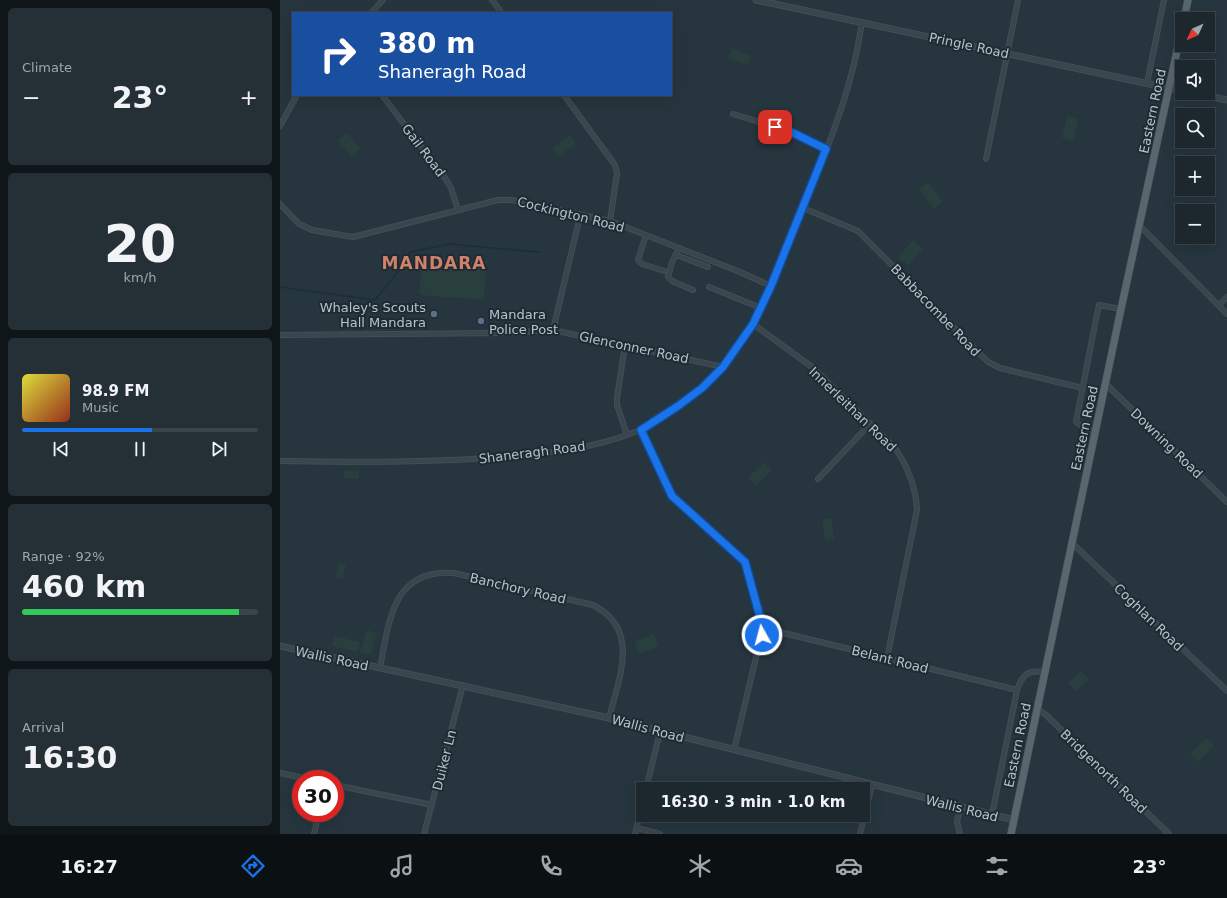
<!DOCTYPE html>
<meta charset="utf-8">
<style>
:root{--surface:#1c282e;--page:#253036;--text:#f1f3f6;--muted:#a0a6aa;--line:#3a444a;--accent:#1a73e8}
body{margin:0;font-family:"DejaVu Sans",sans-serif;background:var(--page);color:var(--text);height:100vh;display:flex;flex-direction:column;font-size:15px;white-space:nowrap}
*{box-sizing:border-box;margin:0}
p{font-size:13px;color:var(--muted)}
.icon{flex:none;width:22px;height:22px;fill:none;stroke:currentColor;stroke-width:2;stroke-linecap:round;stroke-linejoin:round}
.map{position:relative;flex:1;overflow:hidden}
.side{display:flex;flex-direction:column;gap:8px;padding:8px;background:#0f1619;width:280px}
.side>*{flex:none}
.top-card{position:absolute;left:12px;top:12px;width:380px;height:84px;border-radius:0px;box-shadow:0 4px 16px #0002,0 0 0 1px var(--line);background:#1a4fa0;color:#fff;overflow:hidden}
.needle{width:26px;rotate:226deg}
.buttons{position:absolute;left:895px;top:12px;display:grid;gap:8px}
.buttons a{display:grid;place-items:center;width:40px;height:40px;border-radius:0px;background:var(--surface);box-shadow:0 4px 16px #0002,0 0 0 1px var(--line);font-size:20px}
.speed{position:absolute;left:12px;top:770px;display:flex;gap:8px;font-size:20px;font-weight:700;text-align:center}
.speed>*{display:grid;place-content:center;width:52px;height:52px;border-radius:50%;background:var(--surface);box-shadow:0 4px 16px #0002,0 0 0 1px var(--line);line-height:1}
.speed .limit{border:6px solid #d22;background:#fff;color:#111}
.pin{position:absolute;display:grid;place-items:center;width:34px;height:34px;color:#fff;margin:-17px;border-radius:8px;box-shadow:0 2px 6px #0006}
.me{position:absolute;width:44px;margin:-22px;rotate:353deg;stroke-linejoin:round;filter:drop-shadow(0 0 3px #0008)}
.turn{display:flex;align-items:center;gap:14px;height:84px;padding:0 20px;font-size:18px}
.turn .icon{width:52px;height:52px;stroke-width:2.5}
.turn b{display:block;font-size:28px;line-height:34px}
.big{font-size:30px;font-weight:600;line-height:1.1}
.side .widget{flex:1;display:flex;flex-direction:column;justify-content:center;gap:6px;min-width:0;padding:0 14px;border-radius:6px;background:var(--page)}
.side .dial{align-items:center;gap:0}
.dial b{font-size:52px;line-height:1}
.song{display:flex;align-items:center;gap:12px}
.cover{width:48px;height:48px;border-radius:6px;background:linear-gradient(135deg,hsl(60 70% 55%),hsl(10 70% 35%))}
.played{height:4px;border-radius:2px;background:linear-gradient(90deg,var(--accent) 55%,var(--line) 55%)}
.keys{display:flex;justify-content:space-around;direction:ltr}
.heat{display:flex;justify-content:space-between;align-items:center;font-size:22px;direction:ltr}
.charge{height:6px;border-radius:3px;background:linear-gradient(90deg,#34c759 92%,var(--line) 0)}
.trip{position:absolute;left:356px;top:782px;width:234px;height:40px;border-radius:0px;background:var(--surface);box-shadow:0 4px 16px #0002,0 0 0 1px var(--line);font-weight:600;line-height:40px;text-align:center}
.tab-bar{display:flex;height:64px;justify-content:space-around;align-items:center;background:#0b1012;color:var(--muted)}
.tab-bar .icon{width:28px;height:28px}
.tab-bar .on{color:var(--accent)}
.tab-bar b{font-size:18px;color:var(--text)}
main{display:flex;flex:1;min-height:0}
.map>svg:first-child{display:block}
.pitch{fill:#283f3d}
.lines{fill:none;stroke-linecap:round;stroke-linejoin:round}
.stream{stroke:#1a2f3b;stroke-width:1.5}
.minor-casing{stroke:#46525a;stroke-width:6}
.tertiary-casing{stroke:#46525a;stroke-width:7}
.primary-casing{stroke:#46525a;stroke-width:8}
.minor{stroke:#3a464e;stroke-width:4.5}
.tertiary{stroke:#3a464e;stroke-width:5.5}
.primary{stroke:#58666e;stroke-width:7}
.route-casing{stroke:#114b97;stroke-width:10}
.route{stroke:#1a73e8;stroke-width:7}
.service-dot{fill:#5c6f8a;stroke:#1f2b33;stroke-width:1.5}
.labels{text-anchor:middle;stroke-width:4;stroke-linejoin:round;paint-order:stroke}
.street-label{font-size:13px;fill:#b6c1c9;stroke:#1f2b33}
.poi-label{font-size:13px;fill:#b6c1c9;stroke:#1f2b33;text-anchor:end}
.district-label{font-size:17px;font-weight:bold;letter-spacing:1px;fill:#cf816a;stroke:#1f2b33}
</style>
<main>
<section class="side">
<div class="widget"><p>Climate</p>
<div class="heat"><a>−</a><b class="big">23°</b><a>+</a></div>
</div>
<div class="widget dial"><b>20</b><p>km/h</p></div>
<div class="widget">
<div class="song"><i class="cover"></i><div><b>98.9 FM</b><p>Music</p></div></div>
<div class="played"></div>
<div class="keys"><svg class="icon" aria-label="previous" viewBox="0 0 24 24"><path d="M18 5L8 12l10 7zM5 5v14"/></svg><svg class="icon" aria-label="pause" viewBox="0 0 24 24"><path d="M8 5v14M16 5v14"/></svg><svg class="icon" aria-label="next" viewBox="0 0 24 24"><path d="M6 5l10 7-10 7zM19 5v14"/></svg></div>
</div>
<div class="widget"><p>Range · 92%</p><b class="big">460 km</b><div class="charge"></div></div>
<div class="widget"><p>Arrival</p><b class="big">16:30</b></div>
</section>
<div class="map">
<svg width="947" height="834" viewBox="0 0 947 834">
<rect width="100%" height="100%" fill="#26353e"/>
<g class="pitch">
<polygon points="452,48 471,56 468,65 448,58"/>
<polygon points="787,116 798,119 793,141 782,138"/>
<polygon points="67,133 81,148 72,156 58,141"/>
<polygon points="290,135 296,144 278,157 272,148"/>
<polygon points="648,182 663,202 654,209 639,189"/>
<polygon points="633,240 643,249 628,266 618,257"/>
<polygon points="142,256 207,261 204,300 139,295"/>
<polygon points="484,462 492,470 476,486 468,478"/>
<polygon points="64,471 79,471 79,479 63,478"/>
<polygon points="551,518 554,539 545,541 542,519"/>
<polygon points="59,563 66,565 63,579 56,577"/>
<polygon points="87,630 97,633 91,655 80,652"/>
<polygon points="374,634 379,646 359,654 355,641"/>
<polygon points="54,636 80,642 78,652 52,646"/>
<polygon points="801,671 809,679 796,691 788,683"/>
<polygon points="926,738 934,746 918,762 910,754"/>
</g>
<g class="lines">
<polyline class="stream" points="0,287 95,300 118,272 130,252 170,244 259,252"/>
<g class="minor-casing">
<g id="minor">
<polyline points="212,0 222,13"/>
<polyline points="91,13 103,0"/>
<polyline points="867,83 884,0"/>
<polyline points="102,95 165,178 171,188 178,210"/>
<polyline points="284,95 335,165 337,173 330,221"/>
<polyline points="453,114 509,131 546,149"/>
<polyline points="0,126 17,95"/>
<polyline points="706,159 738,0"/>
<polyline points="0,204 19,224 32,230 73,237 218,200 232,200 330,221 460,272 491,286"/>
<polyline points="523,208 578,231 708,362 720,368 802,388"/>
<polyline points="859,225 947,314"/>
<polyline points="366,235 358,260 362,264 384,271"/>
<polyline points="399,248 392,262 388,277 392,281 413,290"/>
<polyline points="396,255 428,267"/>
<polyline points="429,287 481,308"/>
<polyline points="939,305 947,297"/>
<path d="M473,324L532,367L614,447C627,464 636,488 637,510L607,658"/>
<polyline points="273,330 300,216"/>
<polyline points="0,335 226,333 273,330 443,367"/>
<polyline points="345,345 337,398 337,405 347,435"/>
<polyline points="826,384 947,502"/>
<polyline points="361,429 392,496 461,557 468,567 483,628 454,750"/>
<polyline points="815,433 801,426 796,422 816,319 819,305 841,309"/>
<path d="M0,461C69,462 138,463 207,458C259,455 312,450 360,430C389,418 424,389 444,366C477,326 494,278 514,231C535,178 559,124 573,68C577,54 579,38 582,23"/>
<polyline points="538,479 590,424"/>
<polyline points="792,543 947,691"/>
<polyline points="483,628 737,690"/>
<path d="M100,668C109,622 112,568 174,573L313,605C361,629 339,678 329,718"/>
<polyline points="757,709 765,714 889,834"/>
<polyline points="0,773 28,779"/>
<polyline points="55,785 152,805"/>
<polyline points="366,789 380,732"/>
<polyline points="680,807 677,822 680,834"/>
<path d="M712,815L737,690C743,674 747,670 765,672"/>
<polyline points="357,828 380,834"/>
<polyline points="34,834 39,813"/>
<polyline points="144,834 183,685"/>
<polyline points="355,834 363,801"/>
<polyline points="580,834 592,785"/>
</g>
</g>
<g class="tertiary-casing">
<g id="tertiary">
<polyline points="476,0 902,91"/>
<polyline points="914,93 947,100"/>
<polyline points="0,646 329,718 734,820"/>
</g>
</g>
<g class="primary-casing">
<g id="primary">
<polyline points="904,19 908,0"/>
<polyline points="731,834 841,309 902,28"/>
</g>
</g>
<use href="#minor" class="minor"/>
<use href="#tertiary" class="tertiary"/>
<use href="#primary" class="primary"/>
</g>
<g class="lines">
<g class="route-casing">
<polyline id="route" points="482,635 483,628 465,562 392,496 361,430 398,406 422,388 443,367 473,324 491,286 546,149 509,131 495,127"/>
</g>
<use href="#route" class="route"/>
</g>
<g class="service-dot">
<circle cx="154" cy="314" r="4"/>
<circle cx="201" cy="321" r="4"/>
</g>
<g class="labels">
<g class="street-label">
<text transform="translate(689 45) rotate(12)" y="5">Pringle Road</text>
<text transform="translate(872 111) rotate(-78)" y="5">Eastern Road</text>
<text transform="translate(144 150) rotate(53)" y="5">Gail Road</text>
<text transform="translate(291 214) rotate(14)" y="5">Cockington Road</text>
<text transform="translate(656 310) rotate(46)" y="5">Babbacombe Road</text>
<text transform="translate(354 347) rotate(12)" y="5">Glenconner Road</text>
<text transform="translate(573 409) rotate(44)" y="5">Innerleithan Road</text>
<text transform="translate(804 428) rotate(-78)" y="5">Eastern Road</text>
<text transform="translate(887 443) rotate(44)" y="5">Downing Road</text>
<text transform="translate(252 452) rotate(-7)" y="5">Shaneragh Road</text>
<text transform="translate(238 588) rotate(13)" y="5">Banchory Road</text>
<text transform="translate(869 617) rotate(44)" y="5">Coghlan Road</text>
<text transform="translate(52 658) rotate(12)" y="5">Wallis Road</text>
<text transform="translate(610 659) rotate(14)" y="5">Belant Road</text>
<text transform="translate(368 728) rotate(15)" y="5">Wallis Road</text>
<text transform="translate(737 745) rotate(-78)" y="5">Eastern Road</text>
<text transform="translate(164 760) rotate(-76)" y="5">Duiker Ln</text>
<text transform="translate(824 771) rotate(44)" y="5">Bridgenorth Road</text>
<text transform="translate(682 808) rotate(14)" y="5">Wallis Road</text>
</g>
<g class="poi-label">
<text x="146" y="312">Whaley's Scouts<tspan x="146" dy="15">Hall Mandara</tspan></text>
<text x="209" y="319" text-anchor="start">Mandara<tspan x="209" dy="15">Police Post</tspan></text>
</g>
<g class="district-label">
<text x="154" y="269">MANDARA</text>
</g>
</g>
</svg>
<div class="buttons">
<a><svg class="needle" viewBox="-14 -14 28 28"><path d="M0-13l5 13h-10z" fill="#e53935"/><path d="M0 13l5-13h-10z" fill="#a0a6aa"/></svg></a>
<a><svg class="icon" aria-label="sound" viewBox="0 0 24 24"><path d="M4 9h4l5-4v14l-5-4H4zM17 9q2 3 0 6"/></svg></a>
<a><svg class="icon" aria-label="search" viewBox="0 0 24 24"><circle cx="10" cy="10" r="6"/><path d="M15 15l6 6"/></svg></a>
<a>+</a>
<a>−</a>
</div>
<div class="speed"><div class="limit">30</div></div>
<div class="pin" style="left:495px;top:127px;background:#d93025"><svg class="icon" aria-label="arrive" viewBox="0 0 24 24"><path d="M6 21V4h12l-3 4 3 4H6"/></svg></div>
<svg class="me" style="left:482px;top:635px" viewBox="-20 -20 40 40"><circle r="17" fill="#1a73e8" stroke="#fff" stroke-width="3"/><path d="M0-11L8 9 0 5-8 9z" fill="#fff"/></svg>
<div class="trip">16:30 · 3 min · 1.0 km</div>
<div class="top-card">
<div class="turn"><svg class="icon" aria-label="right" viewBox="0 0 24 24"><path d="M7 20v-9h11M14 6l5 5-5 5"/></svg><div><b>380 m</b>Shaneragh Road</div></div>
</div>
</div>
</main>
<nav class="tab-bar">
<b>16:27</b>
<svg class="icon on" aria-label="directions" viewBox="0 0 24 24"><path d="M12 3l9 9-9 9-9-9zM9 14v-3h6M13 9l2 2-2 2"/></svg>
<svg class="icon" aria-label="music" viewBox="0 0 24 24"><path d="M9 18V5l10-2v13"/><circle cx="6" cy="18" r="3"/><circle cx="16" cy="16" r="3"/></svg>
<svg class="icon" aria-label="phone" viewBox="0 0 24 24"><path d="M5 4h4l2 5-3 2q2 4 5 5l2-3 5 2v4C11 20 4 13 5 4z"/></svg>
<svg class="icon" aria-label="climate" viewBox="0 0 24 24"><path d="M12 3v18M4 7l16 10M4 17L20 7"/></svg>
<svg class="icon" aria-label="car" viewBox="0 0 24 24"><path d="M5 17H2v-5l4-1 3-4h7l3 4 3 1v5h-3M9 17h6M6 11h13"/><circle cx="7" cy="17" r="2"/><circle cx="17" cy="17" r="2"/></svg>
<svg class="icon" aria-label="filters" viewBox="0 0 24 24"><path d="M4 7h16M4 17h16"/><circle cx="9" cy="7" r="2"/><circle cx="15" cy="17" r="2"/></svg>
<b>23°</b>
</nav>
